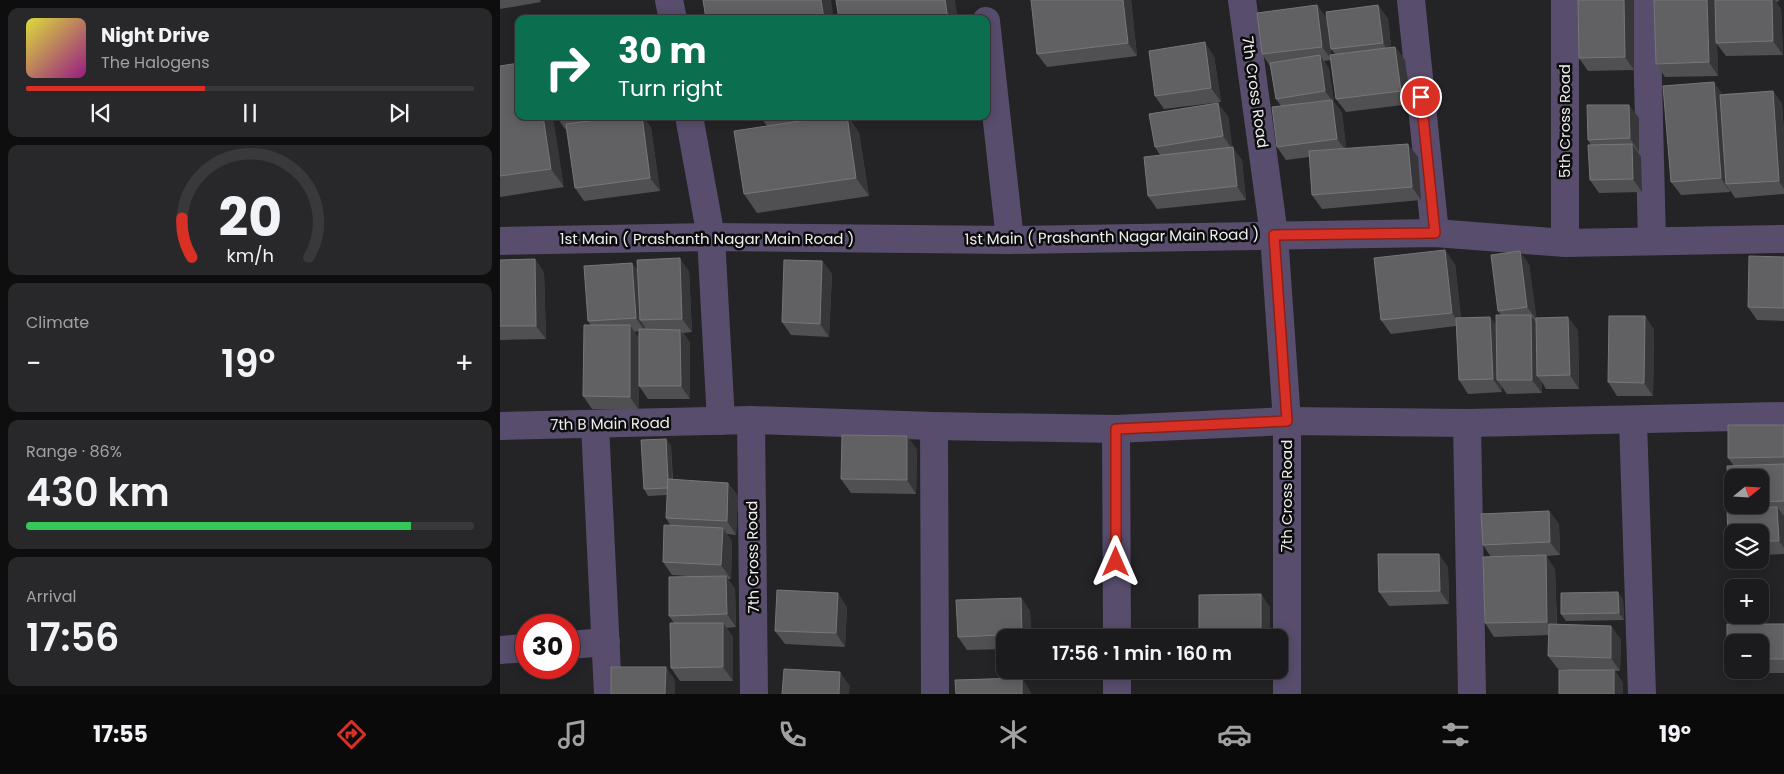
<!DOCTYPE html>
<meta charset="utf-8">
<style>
:root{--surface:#1b1a1c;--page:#282729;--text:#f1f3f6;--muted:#a0a1a3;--line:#39383b;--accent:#d93025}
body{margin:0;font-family:Poppins,sans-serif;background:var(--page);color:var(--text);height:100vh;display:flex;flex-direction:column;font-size:19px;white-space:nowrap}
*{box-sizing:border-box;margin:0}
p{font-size:16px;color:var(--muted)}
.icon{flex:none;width:28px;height:28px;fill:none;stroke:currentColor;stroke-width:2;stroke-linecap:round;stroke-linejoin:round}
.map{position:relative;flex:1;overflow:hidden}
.sheet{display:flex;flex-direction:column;gap:8px;padding:8px;background:#0f0e0f;width:500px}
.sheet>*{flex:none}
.banner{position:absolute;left:15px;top:15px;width:475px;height:105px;border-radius:10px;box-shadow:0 2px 12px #0003,0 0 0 1px var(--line);background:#0b6e4f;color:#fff;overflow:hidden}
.needle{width:32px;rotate:72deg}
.fabs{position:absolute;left:1224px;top:469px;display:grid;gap:10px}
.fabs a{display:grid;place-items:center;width:45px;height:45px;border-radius:10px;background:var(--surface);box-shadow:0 2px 12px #0003,0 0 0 1px var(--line);font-size:25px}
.speed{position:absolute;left:15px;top:614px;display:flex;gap:10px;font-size:25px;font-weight:700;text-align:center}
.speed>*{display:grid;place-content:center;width:65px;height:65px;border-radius:50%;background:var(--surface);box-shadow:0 2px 12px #0003,0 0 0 1px var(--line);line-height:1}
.speed .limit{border:8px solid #d22;background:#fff;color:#111}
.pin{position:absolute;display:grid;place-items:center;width:42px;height:42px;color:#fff;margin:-21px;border:2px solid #fff;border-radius:50%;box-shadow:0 1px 5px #0007}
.me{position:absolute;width:55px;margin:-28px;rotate:0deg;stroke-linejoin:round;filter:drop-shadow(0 0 4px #0008)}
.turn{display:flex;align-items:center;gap:18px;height:105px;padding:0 20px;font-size:22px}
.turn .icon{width:65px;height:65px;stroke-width:2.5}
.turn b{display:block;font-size:35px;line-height:42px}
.big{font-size:38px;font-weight:600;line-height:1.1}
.sheet .card{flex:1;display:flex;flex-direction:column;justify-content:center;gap:8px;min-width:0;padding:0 18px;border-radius:10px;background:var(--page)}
.sheet .dial{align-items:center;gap:0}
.dial svg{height:130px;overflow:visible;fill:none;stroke:var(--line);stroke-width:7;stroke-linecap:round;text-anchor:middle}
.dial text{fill:var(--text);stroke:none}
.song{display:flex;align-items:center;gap:15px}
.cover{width:60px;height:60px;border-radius:8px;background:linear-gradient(135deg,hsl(60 70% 55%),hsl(310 70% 35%))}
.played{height:5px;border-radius:2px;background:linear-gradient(90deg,var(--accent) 40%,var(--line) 40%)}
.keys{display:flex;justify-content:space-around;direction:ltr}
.heat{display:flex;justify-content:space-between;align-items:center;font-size:28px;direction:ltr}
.charge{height:8px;border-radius:4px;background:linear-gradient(90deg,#34c759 86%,var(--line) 0)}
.trip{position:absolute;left:496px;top:629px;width:292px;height:50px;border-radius:10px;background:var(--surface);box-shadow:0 2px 12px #0003,0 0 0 1px var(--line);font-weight:600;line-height:50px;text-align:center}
.tab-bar{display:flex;height:80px;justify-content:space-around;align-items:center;background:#0b0a0b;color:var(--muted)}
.tab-bar .icon{width:35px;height:35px}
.tab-bar .on{color:var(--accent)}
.tab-bar b{font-size:22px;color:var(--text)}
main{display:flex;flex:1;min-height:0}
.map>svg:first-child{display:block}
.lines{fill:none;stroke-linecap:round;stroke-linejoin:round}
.minor{stroke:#584d6c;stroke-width:28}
.wall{fill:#504f52;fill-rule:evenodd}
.shaded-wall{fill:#373639}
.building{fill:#616063;stroke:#777679}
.route-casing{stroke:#8d1f18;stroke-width:12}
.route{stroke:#d93025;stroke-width:9}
.labels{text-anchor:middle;stroke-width:5;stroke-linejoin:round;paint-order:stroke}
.street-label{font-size:15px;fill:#eeeef0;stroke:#0d0d0e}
</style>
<main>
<section class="sheet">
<div class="card">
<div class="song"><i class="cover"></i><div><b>Night Drive</b><p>The Halogens</p></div></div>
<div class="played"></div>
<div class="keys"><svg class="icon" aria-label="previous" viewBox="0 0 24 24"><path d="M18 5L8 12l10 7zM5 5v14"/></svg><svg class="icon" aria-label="pause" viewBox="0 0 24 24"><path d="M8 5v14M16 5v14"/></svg><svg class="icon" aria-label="next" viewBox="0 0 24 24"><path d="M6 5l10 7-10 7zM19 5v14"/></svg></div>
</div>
<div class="card dial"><svg viewBox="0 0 100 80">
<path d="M14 69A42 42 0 1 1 86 69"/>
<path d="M14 69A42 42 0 0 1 8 45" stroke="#d93025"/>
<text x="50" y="56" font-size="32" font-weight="700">20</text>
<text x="50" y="72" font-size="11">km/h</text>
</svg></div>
<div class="card"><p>Climate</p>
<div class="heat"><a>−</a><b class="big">19°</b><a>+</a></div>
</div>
<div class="card"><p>Range · 86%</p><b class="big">430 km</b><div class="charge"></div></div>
<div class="card"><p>Arrival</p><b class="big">17:56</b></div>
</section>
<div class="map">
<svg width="1284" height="694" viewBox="0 0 1284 694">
<rect width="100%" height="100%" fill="#242326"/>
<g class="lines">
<g class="minor">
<polyline points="169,0 173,19"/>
<polyline points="742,0 774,235 787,421 787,694"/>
<polyline points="911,0 935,233"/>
<polyline points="1146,0 1152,241"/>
<polyline points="486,21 510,240"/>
<polyline points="189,116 211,237 221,421"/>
<polyline points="0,241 211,237 510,240 935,233 1065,243 1284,239"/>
<polyline points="1065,243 1065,0"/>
<polyline points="251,420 254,694"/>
<polyline points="1133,421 1142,694"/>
<polyline points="967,423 972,694"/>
<polyline points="95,425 108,694"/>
<polyline points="0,426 251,420 434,426 616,429 787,421 967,423 1284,416"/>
<polyline points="434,426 435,694"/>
<polyline points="616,429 617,638"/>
<polyline points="69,645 106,642"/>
<polyline points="0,650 26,648"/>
<polyline points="617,670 617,694"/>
</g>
</g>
<g class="wall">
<polygon points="0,0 40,0 41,2 0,9"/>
<polygon points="623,0 631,0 637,56 547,67 537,54"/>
<polygon points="1078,0 1134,0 1134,70 1088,71 1079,58"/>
<polygon points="1154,0 1279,0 1279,1 1276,2 1281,9 1283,55 1226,56 1217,44 1218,76 1165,77 1156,64"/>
<polygon points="817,5 827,19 831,55 835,54 831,49 878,5 888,19 891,47 895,47 905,60 911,104 846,112 836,99 831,60 824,61 829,69 834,102 842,113 846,148 918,157 921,200 822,209 812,195 809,157 786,160 777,147 781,106 776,99 770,66 762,54"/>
<polygon points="714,56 721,102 664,109 655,96"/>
<polygon points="0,66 64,187 0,197"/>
<polygon points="1273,91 1282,104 1284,134 1284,194 1235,198 1230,190 1230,192 1181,195 1171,182 1222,94"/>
<polygon points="56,116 143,116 151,128 160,191 84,201 75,188 66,129 65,129"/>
<polygon points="260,116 348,116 359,133 369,196 257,213 244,194 267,126"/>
<polygon points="728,116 732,147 742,160 746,200 657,209 648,196 660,155 655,147"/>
<polygon points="1139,118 1139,152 1137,152 1141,157 1142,192 1099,193 1090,180 1091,145 1088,140"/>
<polygon points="1284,257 1284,321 1257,320 1248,307"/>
<polygon points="35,259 44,273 46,339 0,340 0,260"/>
<polygon points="322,261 332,274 329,337 291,335 282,322"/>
<path d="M132,263L138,271H189L192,332L183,333L190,343V399H148L139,386V410L92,409L83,396L91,325L88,321ZM139,331V338L134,332Z"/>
<polygon points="955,264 961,318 990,317 996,325 1001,315 998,311 1029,264 1036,318 1078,330 1079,389 1046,389 1042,382 1042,393 1007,394 1002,387 1002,392 968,394 959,380 956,326 891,334 881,320"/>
<polygon points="1145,316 1154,330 1153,396 1117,396 1108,382"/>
<path d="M1284,425V515H1283L1284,516V554L1260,555V532H1232V548L1228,542L1232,508L1229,503L1234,466L1228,458ZM1232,478H1260V505H1232Z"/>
<polygon points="407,436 417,450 416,494 351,493 341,479"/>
<polygon points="166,439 171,446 173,480 228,483 238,496 236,535 227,534 232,542 231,579 228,579 235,589 236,627 226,628 233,637 233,681 180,681 171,668 174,623 169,616 187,576 172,575 163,562 170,525 166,518 167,495 148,496 144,489"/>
<polygon points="1049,511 1059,524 1060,555 1046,556 1055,569 1057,624 1111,626 1121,640 1120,671 1115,671 1123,683 1072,670 1058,669 1048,656 1049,635 994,637 985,623 991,557 983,545"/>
<polygon points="948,567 949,604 889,606 879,592"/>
<polygon points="761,594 770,608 770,638 703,638 699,633"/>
<polygon points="521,598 530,611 531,638 505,638 505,649 467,650 458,637"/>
<polygon points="1123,599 1124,620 1066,621 1061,614"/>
<polygon points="347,607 345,647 285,644 275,631"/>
<polygon points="1227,624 1284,624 1284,673 1237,673 1235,670 1260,670 1260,642 1232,642 1232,667 1227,660"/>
</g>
<g class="shaded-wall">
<polygon points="321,0 331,0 334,19 324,19"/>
<polygon points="445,0 455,0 458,19 448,19"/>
<polygon points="623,0 631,0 637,56 628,43"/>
<polygon points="1124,0 1134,0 1134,70 1125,57"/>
<polygon points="1207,0 1216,0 1216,43 1217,44 1218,76 1209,62"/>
<polygon points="1272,0 1275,0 1281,9 1283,55 1273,41"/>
<polygon points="817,5 827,19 832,60 822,47"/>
<polygon points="878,5 888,19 892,56 883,43"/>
<polygon points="705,42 714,56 721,102 711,88"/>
<polygon points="895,47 905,60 911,104 901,91"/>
<polygon points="820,55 829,69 834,102 842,113 847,152 837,139 833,102 825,91"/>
<polygon points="1214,82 1223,95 1226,184 1230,192 1221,178"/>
<polygon points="1273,91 1282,104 1284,134 1284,189 1279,181"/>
<polygon points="718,103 728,116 733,150 723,136"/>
<polygon points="1129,105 1139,118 1139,152 1130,138"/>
<polygon points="43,116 53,116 64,187 51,169"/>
<polygon points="142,116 143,116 151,128 160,191 150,178"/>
<polygon points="347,116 348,116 359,133 369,196 356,178"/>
<polygon points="908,144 918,157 921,200 912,187"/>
<polygon points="1132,144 1141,157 1142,192 1133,179"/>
<polygon points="733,147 742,160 746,200 737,186"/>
<polygon points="945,250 955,264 962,326 952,313"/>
<polygon points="1020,251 1029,264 1037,320 1027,307"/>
<polygon points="180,258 189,271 192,332 182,319"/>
<polygon points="35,259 44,273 46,339 36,326"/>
<polygon points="322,261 332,274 329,337 320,324"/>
<polygon points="132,263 141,276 140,320 145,327 145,331 136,318"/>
<polygon points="1031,315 1040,328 1037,376 1042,382 1042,393 1032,380"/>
<polygon points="1145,316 1154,330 1153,396 1144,383"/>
<polygon points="990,317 1000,330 997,380 1002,387 1002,392 993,379"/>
<polygon points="1068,317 1078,330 1079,389 1070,375"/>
<polygon points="130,325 139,339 139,410 130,397"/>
<polygon points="180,330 190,343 190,399 181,386"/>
<polygon points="407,436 417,450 416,494 407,480"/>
<polygon points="166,439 171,446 173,495 168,488"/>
<polygon points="228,483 238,496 236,535 227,521"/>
<polygon points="1277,507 1284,516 1284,548 1279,541"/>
<polygon points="1049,511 1059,524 1060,555 1050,542"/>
<polygon points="223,528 232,542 231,579 221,565"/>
<polygon points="939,554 948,567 949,604 940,591"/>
<polygon points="1046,555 1055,569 1057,635 1047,622"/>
<polygon points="226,576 235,589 236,627 227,614"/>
<polygon points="1118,592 1123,599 1124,620 1119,613"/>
<polygon points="338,593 347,607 345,647 336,633"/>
<polygon points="761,594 770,608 770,638 765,638 761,632"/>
<polygon points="521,598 530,611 531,638 524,638 522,634"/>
<polygon points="223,623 233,637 233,681 223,667"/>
<polygon points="1111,626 1121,640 1120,671 1111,658"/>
<polygon points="166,667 175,680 175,694 165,694"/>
<polygon points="1114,670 1123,683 1123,694 1114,694"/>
<polygon points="340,672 350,686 349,694 339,694"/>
<polygon points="522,678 531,692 531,694 522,694"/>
</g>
<g class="building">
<polygon points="203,0 321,0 324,19 206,19"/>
<polygon points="336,0 445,0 448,19 339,19"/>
<polygon points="531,0 623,0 628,43 537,54"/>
<polygon points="1078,0 1124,0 1125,57 1079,58"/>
<polygon points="1154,0 1207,0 1209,62 1156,64"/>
<polygon points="1215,0 1272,0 1273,41 1216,43"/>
<polygon points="817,5 822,47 762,54 757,13"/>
<polygon points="878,5 883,43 831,49 826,12"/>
<polygon points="705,42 711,88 655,96 649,51"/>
<polygon points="895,47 901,91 836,99 830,55"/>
<polygon points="820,55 825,91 776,99 770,63"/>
<polygon points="19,63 19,116 43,116 51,169 0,176 0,66"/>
<polygon points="1214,82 1221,178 1171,182 1163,86"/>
<polygon points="1273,91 1279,181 1226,184 1220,95"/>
<polygon points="832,100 837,139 777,147 772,107"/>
<polygon points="718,103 723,136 655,147 649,114"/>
<polygon points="1087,105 1129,105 1130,138 1088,140"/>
<polygon points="126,116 142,116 150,178 75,188 66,124"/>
<polygon points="333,116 347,116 356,178 244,194 234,131"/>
<polygon points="908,144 912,187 812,195 809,151"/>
<polygon points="1132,144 1133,179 1090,180 1088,145"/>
<polygon points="733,147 737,186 648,196 644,157"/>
<polygon points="945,250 952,313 881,320 874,258"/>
<polygon points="1020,251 1027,307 998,311 991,255"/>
<polygon points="1249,256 1284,257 1284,308 1248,307"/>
<polygon points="180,258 182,319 140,320 137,260"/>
<polygon points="35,259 36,326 0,326 0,260"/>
<polygon points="284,260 322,261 320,324 282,322"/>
<polygon points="132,263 136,318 88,321 84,266"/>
<polygon points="996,315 1031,315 1032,380 997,380"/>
<polygon points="1109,316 1145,316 1144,383 1108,382"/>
<polygon points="990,317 993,379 959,380 956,318"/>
<polygon points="1068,317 1070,375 1037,376 1036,318"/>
<polygon points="84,325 130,325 130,397 83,396"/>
<polygon points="139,329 180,330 181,386 139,386"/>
<polygon points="1228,425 1284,425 1284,457 1228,458"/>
<polygon points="342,435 407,436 407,480 341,479"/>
<polygon points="166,439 168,479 167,488 144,489 141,440"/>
<polygon points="1284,464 1284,501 1260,502 1260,478 1232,478 1232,503 1229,503 1227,466"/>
<polygon points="168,479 228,483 227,521 166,518"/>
<polygon points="1277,507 1279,541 1260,541 1260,532 1232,532 1232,542 1228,542 1227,508"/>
<polygon points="1049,511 1050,542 983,545 981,514"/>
<polygon points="164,525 223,528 221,565 163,562"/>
<polygon points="878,554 939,554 940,591 879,592"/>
<polygon points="1046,555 1047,622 985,623 983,557"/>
<polygon points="226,576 227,614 169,616 169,577"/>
<polygon points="277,590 338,593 336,633 275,631"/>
<polygon points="1118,592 1119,613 1061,614 1061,593"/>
<polygon points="761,594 761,632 699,633 699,595"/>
<polygon points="521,598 522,634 458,637 456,600"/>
<polygon points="170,623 223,623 223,667 171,668"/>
<polygon points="1049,624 1111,626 1111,658 1048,656"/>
<polygon points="1227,624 1284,624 1284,659 1260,659 1260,642 1232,642 1232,660 1227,660"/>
<polygon points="111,667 166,667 165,694 111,694"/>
<polygon points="284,669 340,672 339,694 282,694"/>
<rect x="1059" y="670" width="55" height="24"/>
<polygon points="522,678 522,694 456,694 455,680"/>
</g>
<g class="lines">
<g class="route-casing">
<polyline id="route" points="616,562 616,429 787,421 774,235 935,233 921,97"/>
</g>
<use href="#route" class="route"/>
</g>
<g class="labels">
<g class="street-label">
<text transform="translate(755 92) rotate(82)" y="5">7th Cross Road</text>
<text transform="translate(1065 121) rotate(-90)" y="5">5th Cross Road</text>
<text transform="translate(612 237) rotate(-1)" y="5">1st Main ( Prashanth Nagar Main Road )</text>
<text x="207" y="244">1st Main ( Prashanth Nagar Main Road )</text>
<text transform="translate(110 424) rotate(-1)" y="5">7th B Main Road</text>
<text transform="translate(787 496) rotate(-90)" y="5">7th Cross Road</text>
<text transform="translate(253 557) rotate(-91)" y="5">7th Cross Road</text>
</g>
</g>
</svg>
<div class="fabs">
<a><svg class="needle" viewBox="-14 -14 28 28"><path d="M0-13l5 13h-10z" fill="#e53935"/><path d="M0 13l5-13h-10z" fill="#a0a1a3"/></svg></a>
<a><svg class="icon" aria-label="layers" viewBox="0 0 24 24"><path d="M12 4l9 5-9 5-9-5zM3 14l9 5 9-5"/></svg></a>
<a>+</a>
<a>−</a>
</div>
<div class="speed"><div class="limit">30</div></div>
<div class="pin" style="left:921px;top:97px;background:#d93025"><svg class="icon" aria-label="arrive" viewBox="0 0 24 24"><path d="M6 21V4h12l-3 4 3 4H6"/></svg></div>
<svg class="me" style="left:616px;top:562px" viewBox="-20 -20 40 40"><path d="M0-17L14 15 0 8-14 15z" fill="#d93025" stroke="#fff" stroke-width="4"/></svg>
<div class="trip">17:56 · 1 min · 160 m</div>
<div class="banner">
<div class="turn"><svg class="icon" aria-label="right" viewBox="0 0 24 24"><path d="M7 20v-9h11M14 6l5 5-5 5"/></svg><div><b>30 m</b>Turn right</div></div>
</div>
</div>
</main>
<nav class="tab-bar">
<b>17:55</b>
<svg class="icon on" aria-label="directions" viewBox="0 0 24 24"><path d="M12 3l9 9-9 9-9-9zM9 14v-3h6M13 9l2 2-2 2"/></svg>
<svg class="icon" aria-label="music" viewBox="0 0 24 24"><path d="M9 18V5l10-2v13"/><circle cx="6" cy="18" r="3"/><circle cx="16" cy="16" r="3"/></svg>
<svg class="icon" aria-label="phone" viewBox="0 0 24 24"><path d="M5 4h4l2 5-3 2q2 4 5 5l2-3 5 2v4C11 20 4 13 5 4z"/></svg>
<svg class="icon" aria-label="climate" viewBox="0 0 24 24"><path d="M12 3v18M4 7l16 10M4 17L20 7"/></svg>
<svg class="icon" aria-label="car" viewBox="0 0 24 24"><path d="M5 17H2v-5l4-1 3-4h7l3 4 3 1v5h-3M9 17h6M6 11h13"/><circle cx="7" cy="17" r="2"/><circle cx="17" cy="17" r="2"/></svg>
<svg class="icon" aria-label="filters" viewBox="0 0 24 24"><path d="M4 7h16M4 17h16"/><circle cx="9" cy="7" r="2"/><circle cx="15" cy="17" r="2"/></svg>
<b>19°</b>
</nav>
